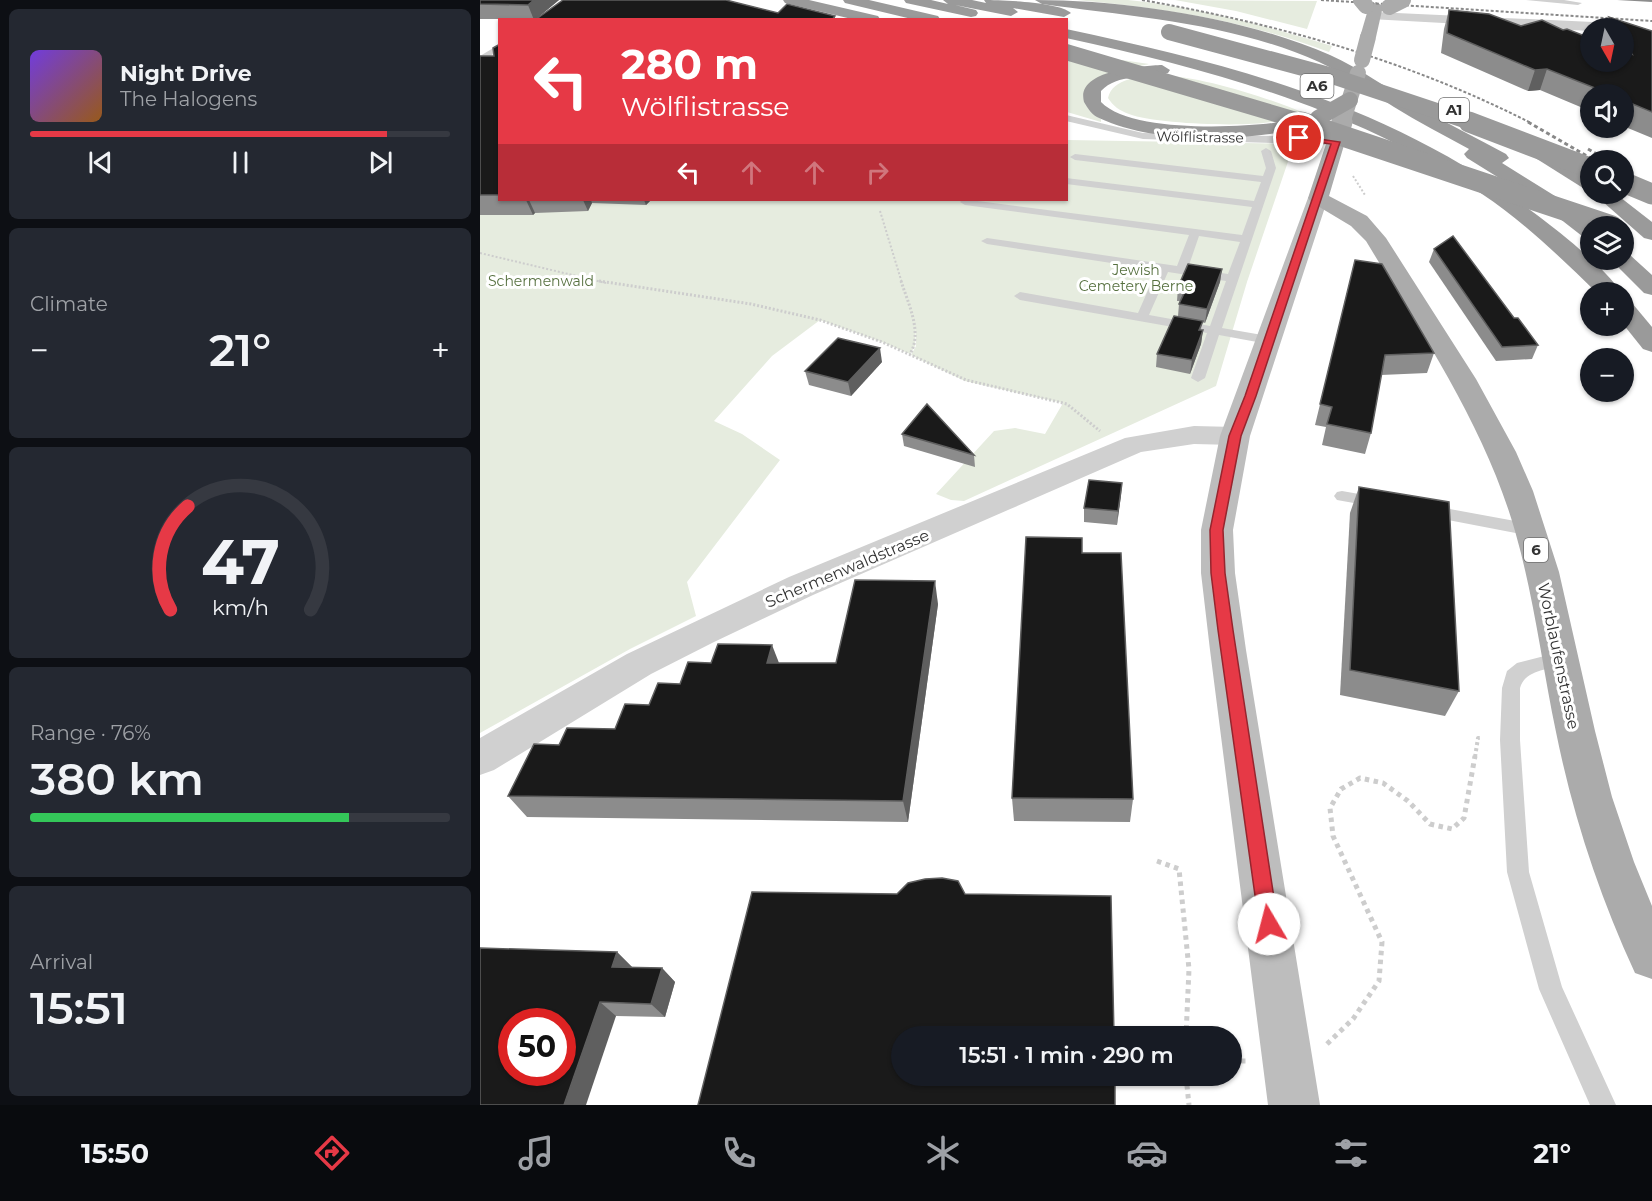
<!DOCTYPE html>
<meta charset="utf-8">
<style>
:root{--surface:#171b24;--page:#242831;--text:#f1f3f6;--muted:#9ea1a6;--line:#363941;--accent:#e63946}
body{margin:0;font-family:Montserrat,sans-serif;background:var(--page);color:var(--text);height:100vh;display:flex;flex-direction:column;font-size:22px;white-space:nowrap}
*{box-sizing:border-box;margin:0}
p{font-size:20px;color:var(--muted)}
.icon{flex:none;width:33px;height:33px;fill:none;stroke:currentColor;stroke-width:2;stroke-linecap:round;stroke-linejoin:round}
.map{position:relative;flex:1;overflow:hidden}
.details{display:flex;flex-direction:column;gap:9px;padding:9px;background:#0d0f14;width:480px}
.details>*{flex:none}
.banner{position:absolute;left:18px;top:18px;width:570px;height:183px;border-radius:0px;box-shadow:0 2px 4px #0004;background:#e63946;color:#fff;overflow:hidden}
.needle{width:39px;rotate:171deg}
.tools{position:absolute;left:1100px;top:18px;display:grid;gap:12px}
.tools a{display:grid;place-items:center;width:54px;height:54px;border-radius:50%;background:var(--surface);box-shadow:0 2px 4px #0004;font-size:30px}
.speed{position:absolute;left:18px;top:1008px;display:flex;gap:12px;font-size:30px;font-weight:700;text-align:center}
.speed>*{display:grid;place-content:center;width:78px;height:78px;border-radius:50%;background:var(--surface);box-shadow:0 2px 4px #0004;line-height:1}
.speed .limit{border:9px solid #d22;background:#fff;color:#111}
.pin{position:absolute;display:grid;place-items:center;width:51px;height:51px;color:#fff;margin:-26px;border:3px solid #fff;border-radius:50%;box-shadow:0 2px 6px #0007}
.me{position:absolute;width:66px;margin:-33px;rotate:352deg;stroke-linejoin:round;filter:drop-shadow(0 0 4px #0008)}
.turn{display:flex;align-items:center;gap:21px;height:126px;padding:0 24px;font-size:27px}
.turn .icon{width:78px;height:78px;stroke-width:2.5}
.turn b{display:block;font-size:42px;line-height:51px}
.lanes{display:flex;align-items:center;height:57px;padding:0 24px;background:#0003;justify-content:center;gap:30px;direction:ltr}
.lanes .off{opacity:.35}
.big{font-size:45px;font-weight:600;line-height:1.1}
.details .tile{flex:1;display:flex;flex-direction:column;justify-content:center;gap:9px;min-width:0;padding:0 21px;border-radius:9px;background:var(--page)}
.details .dial{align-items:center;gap:0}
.dial svg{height:156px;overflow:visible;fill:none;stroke:var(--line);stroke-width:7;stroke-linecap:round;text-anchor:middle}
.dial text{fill:var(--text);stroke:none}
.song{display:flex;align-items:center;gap:18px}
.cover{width:72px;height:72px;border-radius:9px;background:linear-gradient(135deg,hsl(260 70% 55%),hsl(30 70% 35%))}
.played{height:6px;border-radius:3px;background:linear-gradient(90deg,var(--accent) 85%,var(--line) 85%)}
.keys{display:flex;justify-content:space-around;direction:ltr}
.heat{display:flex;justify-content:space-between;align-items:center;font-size:33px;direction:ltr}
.charge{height:9px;border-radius:4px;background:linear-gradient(90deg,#34c759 76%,var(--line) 0)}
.trip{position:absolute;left:411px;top:1026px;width:351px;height:60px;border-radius:30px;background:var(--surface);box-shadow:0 2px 4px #0004;font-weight:600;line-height:60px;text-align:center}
.dock{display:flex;height:96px;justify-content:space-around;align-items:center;background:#090b0e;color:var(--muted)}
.dock .icon{width:42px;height:42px}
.dock .selected{color:var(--accent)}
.dock b{font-size:27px;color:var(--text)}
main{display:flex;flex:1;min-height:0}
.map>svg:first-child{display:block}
.green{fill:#e6ecdf}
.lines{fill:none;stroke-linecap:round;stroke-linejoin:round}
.path-far3{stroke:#cdcdcd;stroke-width:2;stroke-dasharray:2 2;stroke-linecap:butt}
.path-far2{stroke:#cdcdcd;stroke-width:3;stroke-dasharray:2 2;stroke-linecap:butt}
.path-far1{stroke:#cdcdcd;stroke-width:4;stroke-dasharray:3 3;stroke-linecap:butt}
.path{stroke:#cdcdcd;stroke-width:5;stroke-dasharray:4.5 4.5;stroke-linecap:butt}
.service{fill:#d0d0d0;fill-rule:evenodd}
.minor{fill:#d0d0d0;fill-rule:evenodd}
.tertiary{fill:#d0d0d0;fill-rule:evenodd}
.secondary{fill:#bdbdbd;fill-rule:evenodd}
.primary{fill:#ababab;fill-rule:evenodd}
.motorway{fill:#9a9a9a;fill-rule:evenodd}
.rail-far1{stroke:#888;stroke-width:2;stroke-dasharray:3 2;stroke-linecap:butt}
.rail{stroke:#888;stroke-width:3;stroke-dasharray:4 3;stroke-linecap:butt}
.primary-bridge-far1{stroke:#ababab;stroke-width:16}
.primary-bridge{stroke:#ababab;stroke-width:21}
.motorway-bridge-far1{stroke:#9a9a9a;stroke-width:16}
.motorway-bridge{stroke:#9a9a9a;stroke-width:21}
.wall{fill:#8c8c8c}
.shaded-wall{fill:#5f5f5f}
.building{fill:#1a1a1a;stroke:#5f5f5f;stroke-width:1.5;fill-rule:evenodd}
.route{fill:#e63946;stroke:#96252e;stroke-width:1.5}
.labels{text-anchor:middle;stroke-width:6;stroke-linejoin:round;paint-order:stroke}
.far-street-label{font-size:14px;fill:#333;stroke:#fff}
.far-park-label{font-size:14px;fill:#56703f;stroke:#fff}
.shield{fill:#fff;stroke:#707070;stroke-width:1.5}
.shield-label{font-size:15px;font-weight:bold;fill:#333}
.street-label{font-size:16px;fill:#333;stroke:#fff}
</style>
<main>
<section class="details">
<div class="tile">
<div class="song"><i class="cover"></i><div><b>Night Drive</b><p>The Halogens</p></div></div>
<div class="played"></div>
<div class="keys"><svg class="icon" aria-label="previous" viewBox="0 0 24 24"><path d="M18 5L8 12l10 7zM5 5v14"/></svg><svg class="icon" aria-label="pause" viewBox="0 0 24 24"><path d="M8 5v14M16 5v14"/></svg><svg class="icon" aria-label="next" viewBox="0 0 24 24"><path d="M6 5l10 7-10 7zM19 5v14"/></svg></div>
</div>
<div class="tile"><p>Climate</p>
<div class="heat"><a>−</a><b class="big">21°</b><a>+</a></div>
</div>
<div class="tile dial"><svg viewBox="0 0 100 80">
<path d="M14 69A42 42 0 1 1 86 69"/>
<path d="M14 69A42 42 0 0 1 23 16" stroke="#e63946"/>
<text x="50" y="56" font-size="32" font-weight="700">47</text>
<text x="50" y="72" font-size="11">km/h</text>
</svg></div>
<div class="tile"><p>Range · 76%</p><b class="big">380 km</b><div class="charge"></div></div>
<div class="tile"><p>Arrival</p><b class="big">15:51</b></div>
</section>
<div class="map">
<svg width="1172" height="1105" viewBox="0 0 1172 1105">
<rect width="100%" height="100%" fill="#fff"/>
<g class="green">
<path d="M597,0C614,0 631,0 648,0C717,7 786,26 852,46L849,52C767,21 684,8 597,0Z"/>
<polygon points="695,0 837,1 827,29 756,11"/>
<path d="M586,59L642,60L669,64C653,68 594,78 605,103C608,110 615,116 621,119V122L587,112Z"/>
<polygon points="0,72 20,200 586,200 587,140 814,144 767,282 736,386 484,501 471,500 456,494 514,431 535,428 565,434 583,403 485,381 431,355 436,346 436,326 435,346 430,354 402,342 340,320 292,356 234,421 262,434 300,460 207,582 216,616 150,649 0,733"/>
<path d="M677,75C720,76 782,96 822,112C812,117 802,120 791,122C763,127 675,124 649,114C640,111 633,106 628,98C633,78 659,77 677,75Z"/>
</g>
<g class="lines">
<g class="path-far3">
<polyline points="873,176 885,195"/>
<polyline points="400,211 422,283"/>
<polyline points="0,253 126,283"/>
</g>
<g class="path-far2">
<polyline points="119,281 271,304 340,320 402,342 486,380 587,404 620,431"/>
<path d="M421,281C428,303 443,333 430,354"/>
</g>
<polyline class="path-far1" points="995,757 998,738 1002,738"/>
<g class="path">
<polyline points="677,861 699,869 709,969 706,1036"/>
<polyline points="847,1044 873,1019 899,981 902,942 853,836 850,808 861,789 880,778 903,783 928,801 950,824 972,829 984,818 995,756"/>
<polyline points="752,1061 766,1061"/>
<polyline points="706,1076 709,1105"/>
</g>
<g class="service">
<polygon points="1046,0 1084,0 1102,3 1098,5"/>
<polygon points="20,44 20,50 0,62 0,56"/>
<polygon points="586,115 663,133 832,137 856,139 861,142 856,145 663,139 586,121"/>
<path d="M786,148L791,151L796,168L742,328L788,336L794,340L788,344L739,335L725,378L718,382L711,378L727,333L540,300L534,296L540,292L658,313L677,270L507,244L501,241L507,238L697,266L709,235L485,205L480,202L482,200H490L762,235L772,207L586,184V178L774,201L781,182L595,160L590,157L595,154L783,176L786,168L781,151ZM719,236L760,242L748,274L708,268ZM688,272L746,281L730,326L669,315Z"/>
<polygon points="862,491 896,497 902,498 904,502 902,506 896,507 857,500 854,496 857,492"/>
<polygon points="948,505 1051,524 1057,526 1059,530 1057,534 1051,536 942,515 940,511 942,507"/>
<path d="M1080,652L1086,654L1089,659L1086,664C1070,670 1045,669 1040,688V740L1049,872L1082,987L1136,1105H1110L1059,989L1027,872L1020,740L1022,688L1027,671L1037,663Z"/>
</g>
<polygon class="minor" points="714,426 755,427 765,430 769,436 765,442 755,445 714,444 661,452 333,595 234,642 171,674 14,770 0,775 0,738 147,654 309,577 645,438"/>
<polygon class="tertiary" points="895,12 1134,23 1142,28 1110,28 1110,31 890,19 888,16"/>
<polygon class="secondary" points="838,192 845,194 848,198 770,436 753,530 755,573 766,650 840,1105 788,1105 730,650 721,573 721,530 740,436 828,198 831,194"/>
<g class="primary">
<polygon points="896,2 903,6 896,37 888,42 883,40 880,37 889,6"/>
<path d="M858,129L865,131L867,135L849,196L887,216L906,238L996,379L1036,452L1053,491L1079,572L1115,731L1132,797L1154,862L1172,906V979L1155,973C1119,895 1093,816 1076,732C1062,665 1054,597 1035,531C1005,426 942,334 886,241L871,226L831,202L828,198L849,135L851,131Z"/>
</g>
<g class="motorway">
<polygon points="303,0 329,0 398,16 400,19 376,20 305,3"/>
<polygon points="363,0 389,0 458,16 460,19 436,20 365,3"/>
<path d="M424,0H451L468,4L463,0H492L506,3L504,0C521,0 580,2 591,13L584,17L533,8L538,12L531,16L475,5L496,10L498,13L496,16L491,17L426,3Z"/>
<path d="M555,0C648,0 765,18 850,55C881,69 908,89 937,106C966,123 997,138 1026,154L1029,158L1022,163L1075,196L1118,226H1110V238L1102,236L1061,204L987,158L984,154L989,149C964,135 938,122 914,107C889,91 865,74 839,62C752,23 655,17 562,4Z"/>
<path d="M586,29C760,66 912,106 1057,215C1081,233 1125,268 1141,292H1116C1080,257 1044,222 1002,194C877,109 732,70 586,38Z"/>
<path d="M682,65L690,70L688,73C666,79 638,73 621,91V102C650,132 753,128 793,123C808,121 823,116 838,113L844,114L847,118C841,127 820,129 809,131C753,141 672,143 619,118C612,115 608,109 604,102C595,70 661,66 682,65Z"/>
<polygon points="1056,144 1063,146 1110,175 1110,190 1103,188 1049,154 1046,150 1049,146"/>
<polygon points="1114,194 1136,194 1172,222 1172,240 1164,238"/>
<polygon points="1143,253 1150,255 1172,275 1172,295 1164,293 1131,260 1143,260"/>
<polygon points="1143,301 1152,303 1172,327 1172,352 1163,349 1143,324"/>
</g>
<g class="rail-far1">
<path d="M662,0C798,24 927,60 1051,123"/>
<polyline points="841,0 1172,21"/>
</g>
<g class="rail">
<polyline points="1048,122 1114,160"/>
<polyline points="1108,149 1127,160"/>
<polyline points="1143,180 1172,201"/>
</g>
<g class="primary-bridge-far1">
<polyline points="881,0 886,6"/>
<polyline points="909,7 923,0"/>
<polyline points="882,60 888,37"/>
<polyline points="862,123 878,73"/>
</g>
<polyline class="primary-bridge" points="858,135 862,122"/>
<g class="motorway-bridge-far1">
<polyline points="689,32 849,75 993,123"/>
<polyline points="586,52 826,123"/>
<polyline points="838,118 870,100"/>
</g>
<g class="motorway-bridge">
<polyline points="821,122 1132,226"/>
<polyline points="989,122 1110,168"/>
<polyline points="1143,182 1172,194"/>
</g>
</g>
<g class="wall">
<polygon points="0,0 79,0 57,18 298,13 355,16 355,20 0,19"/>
<polygon points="1137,0 1172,0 1172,2"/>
<polygon points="969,10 1041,26 1143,62 1143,28 1125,28 1129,17 1172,31 1172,138 1143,126 1143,94 1110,94 1110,111 1060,90 1048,91 961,53 964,29"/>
<polygon points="20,44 20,200 171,200 166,205 112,203 108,211 55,213 53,215 0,215 0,56 14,56"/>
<polygon points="954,249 1034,318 1058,345 1052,359 1016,361 949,262"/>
<polygon points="875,260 954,353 947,373 901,375 891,433 885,454 842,445 846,427 835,425"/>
<polygon points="742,269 740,282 725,323 722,322 721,330 723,330 721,344 710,374 676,367 677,354 698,316 699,304 700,301 697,301 698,287"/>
<polygon points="402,362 371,396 329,385 325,371"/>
<polygon points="422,434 494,455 495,467 424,446"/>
<polygon points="642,483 637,525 604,522 604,508"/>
<polygon points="879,487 979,691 965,716 860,695 870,513"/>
<polygon points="458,604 428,822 47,817 28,796 79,745 135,729 200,684 299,663 356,663"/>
<polygon points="532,798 653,799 650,822 534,821"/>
<polygon points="137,952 152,967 182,968 195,982 185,1017 136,1016 0,1105"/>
</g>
<g class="shaded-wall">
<polygon points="54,0 79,0 55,20 54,20 48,5"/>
<polygon points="1067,69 1060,90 1048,91 1055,70"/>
<polygon points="46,200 49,200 55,213 53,215"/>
<polygon points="103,200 111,200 112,203 108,211"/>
<polygon points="164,200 171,200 166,205"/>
<polygon points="742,269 740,282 725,323 727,309"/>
<polygon points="723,330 721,344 710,374 712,360"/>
<polygon points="400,348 402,362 371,396 368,382"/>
<polygon points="642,483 641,496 637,525 638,511"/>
<polygon points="455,581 458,604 428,822 423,801"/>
<polygon points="292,645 301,668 287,663"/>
<polygon points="137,952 152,967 148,981 132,967"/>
<polygon points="182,968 195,982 185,1017 171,1004"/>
<polygon points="120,1002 136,1016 106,1105 84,1105"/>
</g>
<g class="building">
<polygon points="0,0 54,0 48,5 0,4"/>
<polygon points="83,0 246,0 298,13 307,4 355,16 352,20 55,20"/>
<polygon points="969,10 1009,14 1041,26 1062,20 1083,30 1087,29 1110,38 1110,62 1143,62 1143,50 1152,54 1143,39 1143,28 1136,28 1129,17 1172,31 1172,112 1143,100 1143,94 1130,94 1067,69 1055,70 967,33"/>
<polygon points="20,44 20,195 0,195 0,56 14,56 13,48"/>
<polygon points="973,236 1034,318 1038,318 1058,345 1022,347 954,249"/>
<polygon points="875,260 902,264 954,353 905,355 891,433 847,424 852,407 840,404"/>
<polygon points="708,264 742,269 727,309 699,304 706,289 698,287"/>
<polygon points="694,316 723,321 719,330 723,330 712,360 677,354"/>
<polygon points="358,338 400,348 368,382 325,371"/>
<polygon points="447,404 494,455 422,434"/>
<polygon points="609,480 642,483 638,511 604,508"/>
<polygon points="879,487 969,502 979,691 870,670"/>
<polygon points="546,537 602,538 602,553 641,553 653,799 532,798"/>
<polygon points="375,580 455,581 423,801 28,796 54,744 79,745 87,728 135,729 145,704 169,705 178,683 200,684 208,662 231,663 238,644 292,645 287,663 356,663"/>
<polygon points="462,878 478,881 485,894 631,896 634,1036 422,1036 422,1076 635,1076 635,1105 218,1105 272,892 417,894 428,883 445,879"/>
<path d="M0,948L137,952L132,967L182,968L171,1004L120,1002L84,1105H0ZM32,1022H82V1072H32Z"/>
</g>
<polygon class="route" points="819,136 860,142 776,396 761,436 743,530 745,573 753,630 798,924 795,931 789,933 782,931 779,924 738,630 731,573 730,530 749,436 765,396 851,144 816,139 815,138"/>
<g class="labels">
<g class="far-street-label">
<text transform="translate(720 137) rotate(1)" y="5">Wölflistrasse</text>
</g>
<g class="far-park-label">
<text x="656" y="275">Jewish<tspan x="656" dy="16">Cemetery Berne</tspan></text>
<text x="61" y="286">Schermenwald</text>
</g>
<g class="shield">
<rect x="820.5" y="74" width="33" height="24" rx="4.5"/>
<rect x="959" y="98" width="30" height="24" rx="4.5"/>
<rect x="1044" y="538" width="24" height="24" rx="4.5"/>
</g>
<g class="shield-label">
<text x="837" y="91">A6</text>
<text x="974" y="115">A1</text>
<text x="1056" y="555">6</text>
</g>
<g class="street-label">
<text transform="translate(367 568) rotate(-23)" y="6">Schermenwaldstrasse</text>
<text transform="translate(1079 656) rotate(78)" y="6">Worblaufenstrasse</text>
</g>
</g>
</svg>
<div class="tools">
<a><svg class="needle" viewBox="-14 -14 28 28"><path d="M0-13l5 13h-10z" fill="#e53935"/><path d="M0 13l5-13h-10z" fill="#9ea1a6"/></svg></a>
<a><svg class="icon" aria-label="sound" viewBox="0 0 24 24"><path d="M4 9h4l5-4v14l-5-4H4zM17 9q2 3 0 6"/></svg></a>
<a><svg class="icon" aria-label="search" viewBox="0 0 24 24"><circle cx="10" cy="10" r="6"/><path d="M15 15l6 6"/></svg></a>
<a><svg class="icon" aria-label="layers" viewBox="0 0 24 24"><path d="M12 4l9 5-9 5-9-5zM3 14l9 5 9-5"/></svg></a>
<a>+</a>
<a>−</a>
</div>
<div class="speed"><div class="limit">50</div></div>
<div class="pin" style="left:819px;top:138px;background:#d93025"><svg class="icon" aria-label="arrive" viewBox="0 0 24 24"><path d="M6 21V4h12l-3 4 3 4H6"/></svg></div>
<svg class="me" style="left:789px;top:924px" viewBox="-20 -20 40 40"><circle r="19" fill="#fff"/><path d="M0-13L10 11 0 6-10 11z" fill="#e63946"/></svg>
<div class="trip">15:51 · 1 min · 290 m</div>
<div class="banner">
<div class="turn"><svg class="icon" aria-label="left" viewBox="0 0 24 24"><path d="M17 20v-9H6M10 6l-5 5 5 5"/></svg><div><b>280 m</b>Wölflistrasse</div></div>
<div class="lanes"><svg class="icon" aria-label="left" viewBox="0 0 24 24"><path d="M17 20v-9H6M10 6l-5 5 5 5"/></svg><svg class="icon off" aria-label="ahead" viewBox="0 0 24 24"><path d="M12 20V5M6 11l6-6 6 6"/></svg><svg class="icon off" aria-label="ahead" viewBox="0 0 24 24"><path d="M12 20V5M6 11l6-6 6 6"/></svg><svg class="icon off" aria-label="right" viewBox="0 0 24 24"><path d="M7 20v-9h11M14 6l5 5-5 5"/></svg></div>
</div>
</div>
</main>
<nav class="dock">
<b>15:50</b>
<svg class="icon selected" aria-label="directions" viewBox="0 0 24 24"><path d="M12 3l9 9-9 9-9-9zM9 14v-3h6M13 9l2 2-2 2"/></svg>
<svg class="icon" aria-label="music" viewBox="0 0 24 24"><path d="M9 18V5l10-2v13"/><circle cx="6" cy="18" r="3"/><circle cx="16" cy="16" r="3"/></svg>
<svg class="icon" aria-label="phone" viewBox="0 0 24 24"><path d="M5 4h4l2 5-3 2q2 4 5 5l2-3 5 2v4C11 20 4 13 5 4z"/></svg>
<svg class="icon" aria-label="climate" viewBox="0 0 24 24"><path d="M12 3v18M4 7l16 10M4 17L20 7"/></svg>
<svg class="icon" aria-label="car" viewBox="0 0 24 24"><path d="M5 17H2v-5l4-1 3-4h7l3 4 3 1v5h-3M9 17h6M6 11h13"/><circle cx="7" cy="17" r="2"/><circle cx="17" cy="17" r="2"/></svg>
<svg class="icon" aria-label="filters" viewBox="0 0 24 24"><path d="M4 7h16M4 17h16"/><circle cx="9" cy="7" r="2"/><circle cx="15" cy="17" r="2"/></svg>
<b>21°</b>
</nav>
